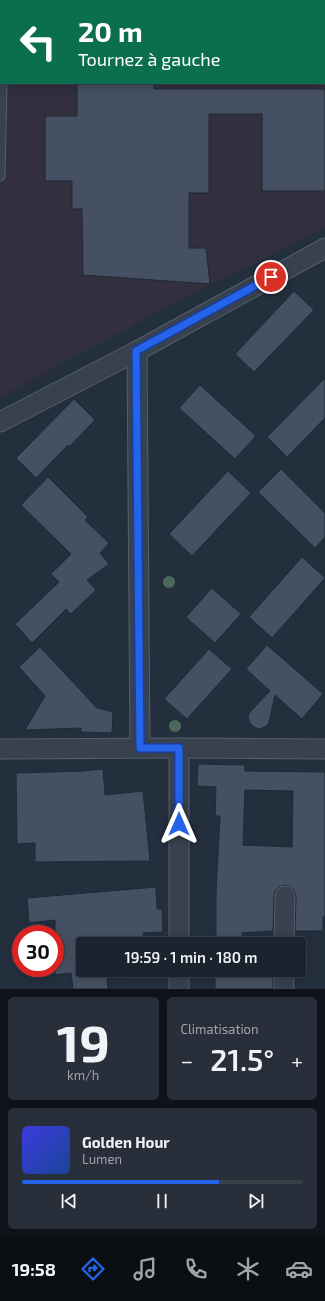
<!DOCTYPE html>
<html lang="fr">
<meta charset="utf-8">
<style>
:root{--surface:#1b232e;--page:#282f3a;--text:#f1f3f6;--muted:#a0a4aa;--line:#39404a;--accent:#2563eb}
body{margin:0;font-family:"Exo 2",sans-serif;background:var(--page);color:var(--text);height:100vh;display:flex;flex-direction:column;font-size:15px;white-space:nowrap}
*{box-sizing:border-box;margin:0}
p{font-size:13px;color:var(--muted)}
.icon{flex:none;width:22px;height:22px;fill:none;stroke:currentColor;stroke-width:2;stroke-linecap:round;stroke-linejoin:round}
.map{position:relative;height:989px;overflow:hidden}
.details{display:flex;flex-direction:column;gap:8px;padding:8px;background:#0f1319;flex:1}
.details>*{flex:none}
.top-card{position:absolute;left:0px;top:0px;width:325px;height:84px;box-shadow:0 2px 10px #0003,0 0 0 1px var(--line);background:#0b6e4f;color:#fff;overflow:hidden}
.speed{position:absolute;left:12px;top:925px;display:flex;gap:8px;font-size:20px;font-weight:700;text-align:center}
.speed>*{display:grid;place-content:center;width:52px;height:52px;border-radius:50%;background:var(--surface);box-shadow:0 2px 10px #0003,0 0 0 1px var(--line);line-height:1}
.speed .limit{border:6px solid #d22;background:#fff;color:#111}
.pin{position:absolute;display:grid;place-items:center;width:34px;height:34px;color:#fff;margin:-17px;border:2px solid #fff;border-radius:50%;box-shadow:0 1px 4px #0007}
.me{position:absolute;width:44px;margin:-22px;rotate:0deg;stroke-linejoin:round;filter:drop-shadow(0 0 3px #0008)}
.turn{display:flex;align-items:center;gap:14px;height:84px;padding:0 12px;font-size:18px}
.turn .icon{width:52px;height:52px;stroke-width:2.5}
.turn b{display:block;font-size:28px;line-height:34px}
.big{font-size:30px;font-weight:600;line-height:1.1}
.details .widget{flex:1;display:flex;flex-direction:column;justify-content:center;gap:6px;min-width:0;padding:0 14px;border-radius:6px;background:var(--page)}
.details .dial{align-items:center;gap:0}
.dial b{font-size:52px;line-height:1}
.song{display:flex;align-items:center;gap:12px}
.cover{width:48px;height:48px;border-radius:6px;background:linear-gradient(135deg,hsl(240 70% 55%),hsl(220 70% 35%))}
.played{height:4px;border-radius:2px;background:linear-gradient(90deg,var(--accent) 70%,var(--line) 70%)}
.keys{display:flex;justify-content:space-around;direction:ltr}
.heat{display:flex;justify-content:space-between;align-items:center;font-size:22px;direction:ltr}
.details .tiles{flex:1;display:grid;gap:8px;grid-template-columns:1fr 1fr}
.widget:last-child{grid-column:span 2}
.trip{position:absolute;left:76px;top:937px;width:230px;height:40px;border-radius:4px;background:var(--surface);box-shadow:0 2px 10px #0003,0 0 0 1px var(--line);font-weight:600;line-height:40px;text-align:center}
.tabs{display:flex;height:64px;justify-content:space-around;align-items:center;background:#0b0e12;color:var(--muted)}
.tabs .icon{width:28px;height:28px}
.tabs .on{color:var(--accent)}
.tabs b{font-size:18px;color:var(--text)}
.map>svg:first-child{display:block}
.medical{fill:#32303f;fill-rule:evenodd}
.building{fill:#455162;stroke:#1f2835;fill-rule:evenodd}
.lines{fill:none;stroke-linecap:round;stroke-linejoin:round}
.service-casing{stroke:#565f6c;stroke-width:11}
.minor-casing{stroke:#565f6c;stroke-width:21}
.service{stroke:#38414e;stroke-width:9}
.minor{stroke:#38414e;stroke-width:19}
.tree{fill:#4b6a5d}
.route-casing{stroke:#184099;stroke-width:10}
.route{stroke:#2563eb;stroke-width:7}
</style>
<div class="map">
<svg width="325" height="989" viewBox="0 0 325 989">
<rect width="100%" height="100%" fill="#242f3e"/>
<path class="medical" d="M0,0H325V227L252,265L210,284L0,397ZM1,1H324V83H1Z"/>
<g class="building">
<polygon points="77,83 154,83 154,89 325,89 325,191 262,191 262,114 209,114 209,193 189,193 189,248 206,248 210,284 83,275 82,209 72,209 72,181 45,181 45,116 77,116"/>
<polygon points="294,291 314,310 254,372 235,354"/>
<polygon points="325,378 325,418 287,457 267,437"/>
<polygon points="200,385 256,436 235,459 179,408"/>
<polygon points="74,399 95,420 70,446 68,445 36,478 16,458"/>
<polygon points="281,469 325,513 325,537 315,548 258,492"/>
<polygon points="228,471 251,493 192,556 169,534"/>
<polygon points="48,477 88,517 85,520 109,543 100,553 109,564 87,580 96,590 71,614 66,609 32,643 15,624 59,582 51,574 71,554 21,505"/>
<polygon points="302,557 325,578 272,638 249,617"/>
<polygon points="212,588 241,614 215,643 186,617"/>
<polygon points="267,645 323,694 302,719 275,695 269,723 265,727 259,729 254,727 250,723 248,717 250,712 270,691 246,669"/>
<polygon points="40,647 97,708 113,712 112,733 81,732 81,728 25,730 45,696 19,667"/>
<polygon points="209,649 232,669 187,719 164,699"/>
<path d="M198,764L245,765V771L325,772V917H323V931H295L296,896L294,890L291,887L285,885L279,887L275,891L274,895L273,931L242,933V944H216V893L220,816H215L216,787L197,786ZM245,790L293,791L292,847L243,845Z"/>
<polygon points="103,769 105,795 143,791 150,861 35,862 35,843 17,844 16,773 84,771"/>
<polygon points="156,887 157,909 162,909 163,932 143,933 144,944 83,944 83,970 146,970 146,976 107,979 108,989 73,989 71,973 55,975 55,920 29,923 27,898"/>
<rect x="215" y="970" width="58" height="19"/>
</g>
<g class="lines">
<g class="service-casing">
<g id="service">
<polyline points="3,1 3,0"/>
<polyline points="0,176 2,83"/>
</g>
</g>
<g class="minor-casing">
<g id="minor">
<polyline points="137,351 140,748"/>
<polyline points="0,422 137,351 325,248"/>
<polyline points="0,749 179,748 325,749"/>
<polyline points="179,944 179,748"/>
<polyline points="284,944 285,896"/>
<polyline points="179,989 179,970"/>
<polyline points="284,989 284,970"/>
</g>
</g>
<use href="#service" class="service"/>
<use href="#minor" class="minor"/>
</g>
<g class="tree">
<circle cx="169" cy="582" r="6"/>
<circle cx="175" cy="726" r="6"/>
</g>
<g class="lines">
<g class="route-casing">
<polyline id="route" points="179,824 179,748 140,748 136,351 271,277"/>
</g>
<use href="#route" class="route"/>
</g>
</svg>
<div class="speed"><div class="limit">30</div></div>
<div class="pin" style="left:271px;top:277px;background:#d93025"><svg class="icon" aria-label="arrive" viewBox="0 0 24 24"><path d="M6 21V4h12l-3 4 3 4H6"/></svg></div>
<svg class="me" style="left:179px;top:824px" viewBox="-20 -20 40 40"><path d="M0-17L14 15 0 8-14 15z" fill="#2563eb" stroke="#fff" stroke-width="4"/></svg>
<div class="trip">19:59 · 1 min · 180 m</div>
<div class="top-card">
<div class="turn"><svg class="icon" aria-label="left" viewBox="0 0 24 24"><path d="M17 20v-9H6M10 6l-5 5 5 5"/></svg><div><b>20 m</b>Tournez à gauche</div></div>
</div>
</div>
<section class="details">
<div class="tiles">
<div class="widget dial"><b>19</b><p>km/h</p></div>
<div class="widget"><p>Climatisation</p>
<div class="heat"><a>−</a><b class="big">21.5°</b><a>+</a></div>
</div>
<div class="widget">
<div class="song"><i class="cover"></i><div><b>Golden Hour</b><p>Lumen</p></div></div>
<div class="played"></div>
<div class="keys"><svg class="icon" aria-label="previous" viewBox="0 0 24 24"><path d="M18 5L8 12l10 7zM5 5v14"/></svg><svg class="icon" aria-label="pause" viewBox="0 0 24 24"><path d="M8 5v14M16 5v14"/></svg><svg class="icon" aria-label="next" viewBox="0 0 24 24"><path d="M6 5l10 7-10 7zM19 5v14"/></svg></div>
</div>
</div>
</section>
<nav class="tabs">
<b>19:58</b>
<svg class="icon on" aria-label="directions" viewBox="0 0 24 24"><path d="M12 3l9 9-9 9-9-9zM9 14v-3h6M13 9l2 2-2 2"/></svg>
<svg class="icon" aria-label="music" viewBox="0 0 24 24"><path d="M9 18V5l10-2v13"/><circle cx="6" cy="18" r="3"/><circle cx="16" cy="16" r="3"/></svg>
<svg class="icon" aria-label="phone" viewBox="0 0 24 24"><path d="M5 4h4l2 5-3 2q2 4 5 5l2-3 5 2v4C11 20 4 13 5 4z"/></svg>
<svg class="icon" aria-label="climate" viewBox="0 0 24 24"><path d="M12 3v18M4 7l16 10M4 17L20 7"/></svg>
<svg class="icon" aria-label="car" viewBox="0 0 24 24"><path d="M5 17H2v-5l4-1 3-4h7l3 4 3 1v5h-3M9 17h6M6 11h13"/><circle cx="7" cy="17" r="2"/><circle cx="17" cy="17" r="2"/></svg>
</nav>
